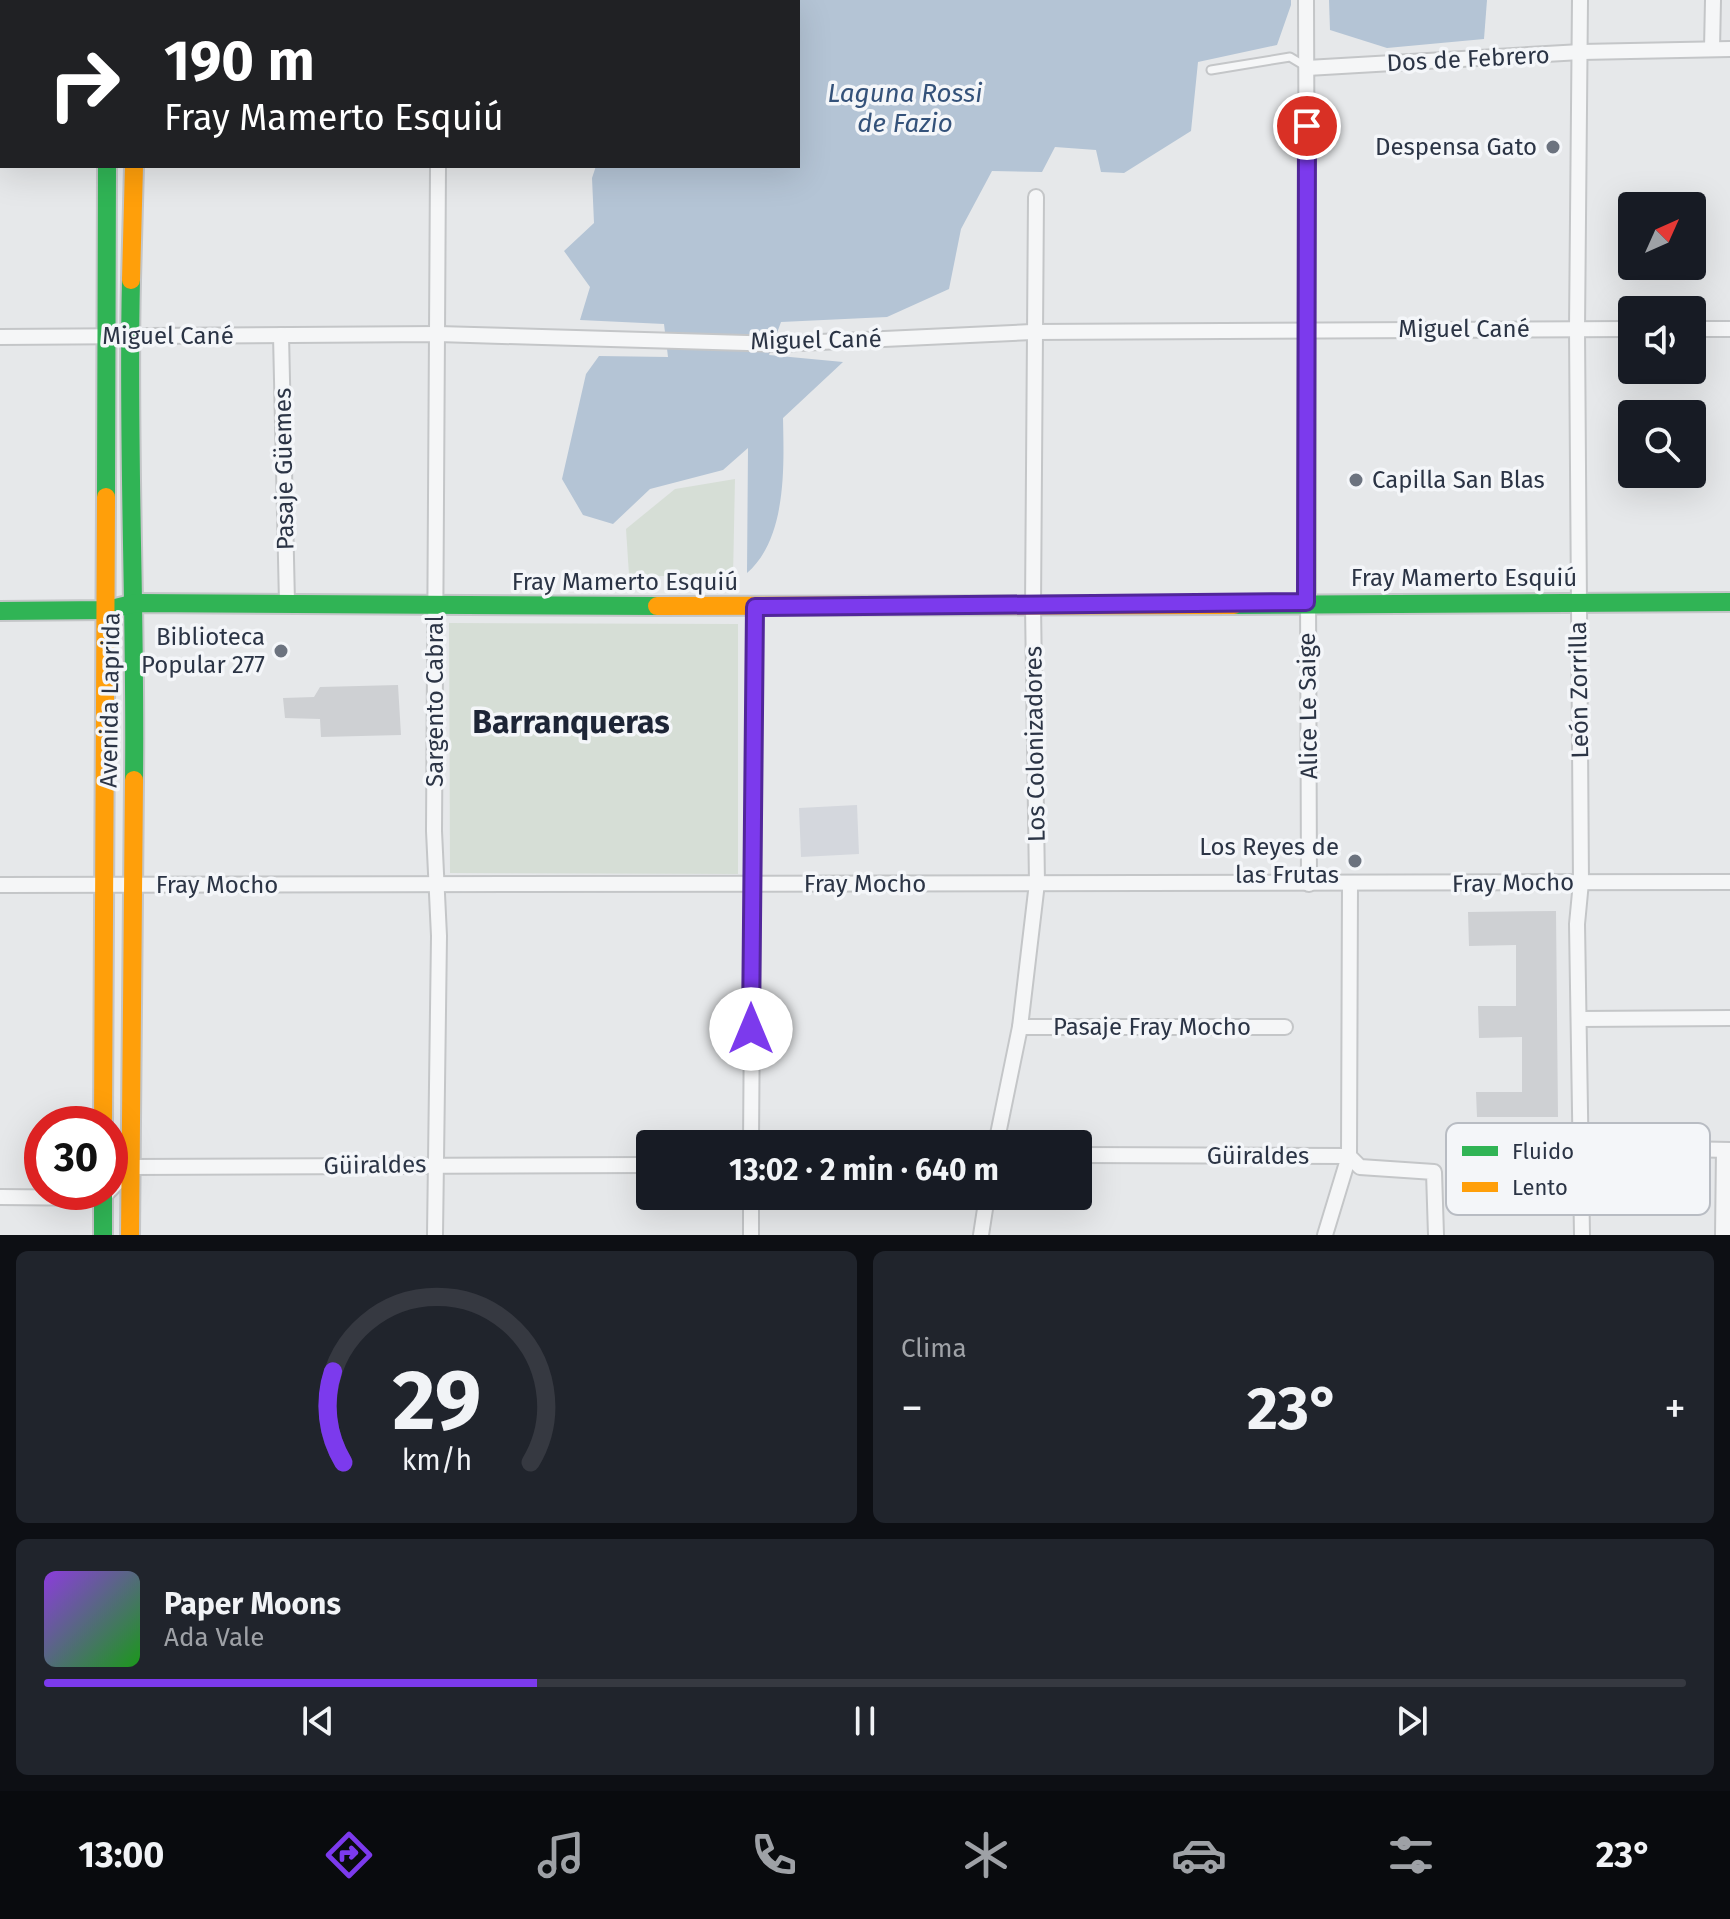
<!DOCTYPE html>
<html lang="es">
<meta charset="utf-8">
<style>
:root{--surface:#171b24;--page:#20242c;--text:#f1f3f6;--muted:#9ea1a6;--line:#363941;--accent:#7c3aed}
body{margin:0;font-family:"Fira Sans",sans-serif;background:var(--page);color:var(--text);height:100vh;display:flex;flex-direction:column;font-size:30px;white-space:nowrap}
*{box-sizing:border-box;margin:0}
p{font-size:26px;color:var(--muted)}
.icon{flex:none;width:44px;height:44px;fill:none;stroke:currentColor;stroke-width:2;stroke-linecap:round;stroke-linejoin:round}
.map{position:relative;height:1235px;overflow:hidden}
.sheet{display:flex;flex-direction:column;gap:16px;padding:16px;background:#0d0f14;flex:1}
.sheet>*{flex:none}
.top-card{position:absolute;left:0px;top:0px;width:800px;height:168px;box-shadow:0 8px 32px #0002;background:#202124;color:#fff;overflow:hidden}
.needle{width:52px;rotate:45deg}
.buttons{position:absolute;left:1618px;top:192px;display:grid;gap:16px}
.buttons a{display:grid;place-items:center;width:88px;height:88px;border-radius:8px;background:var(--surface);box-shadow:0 8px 32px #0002;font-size:40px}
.speed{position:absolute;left:24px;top:1106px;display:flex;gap:16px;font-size:40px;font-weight:700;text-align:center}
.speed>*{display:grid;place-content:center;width:104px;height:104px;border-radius:50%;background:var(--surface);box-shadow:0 8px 32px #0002;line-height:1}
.speed .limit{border:12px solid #d22;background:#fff;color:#111}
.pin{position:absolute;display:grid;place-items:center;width:68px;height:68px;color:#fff;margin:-34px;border:4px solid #fff;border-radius:50%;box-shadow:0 2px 8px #0007}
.me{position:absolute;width:88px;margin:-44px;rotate:0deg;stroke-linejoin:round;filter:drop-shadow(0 0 6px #0008)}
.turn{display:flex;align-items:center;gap:28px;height:168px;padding:0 32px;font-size:36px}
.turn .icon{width:104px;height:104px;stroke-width:2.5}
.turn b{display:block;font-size:56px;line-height:68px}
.big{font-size:60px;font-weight:700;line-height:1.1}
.sheet .card{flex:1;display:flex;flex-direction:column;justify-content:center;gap:12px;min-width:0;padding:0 28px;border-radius:12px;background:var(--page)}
.sheet .dial{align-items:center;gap:0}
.dial svg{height:208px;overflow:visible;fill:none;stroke:var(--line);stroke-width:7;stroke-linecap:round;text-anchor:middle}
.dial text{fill:var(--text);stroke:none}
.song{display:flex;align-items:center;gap:24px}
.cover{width:96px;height:96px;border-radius:12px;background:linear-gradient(135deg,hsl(270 70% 55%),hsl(120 70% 35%))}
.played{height:8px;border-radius:4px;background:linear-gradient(90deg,var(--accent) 30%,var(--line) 30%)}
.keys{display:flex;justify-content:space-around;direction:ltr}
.heat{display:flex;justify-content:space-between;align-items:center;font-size:44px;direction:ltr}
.sheet .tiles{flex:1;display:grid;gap:16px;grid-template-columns:1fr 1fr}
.card:last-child{grid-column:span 2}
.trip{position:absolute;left:636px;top:1130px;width:456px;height:80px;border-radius:8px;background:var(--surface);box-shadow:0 8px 32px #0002;font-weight:700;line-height:80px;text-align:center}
.dock{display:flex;height:128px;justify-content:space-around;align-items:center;background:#090b0e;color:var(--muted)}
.dock .icon{width:56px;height:56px}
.dock .on{color:var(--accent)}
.dock b{font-size:36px;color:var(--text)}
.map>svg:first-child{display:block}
.built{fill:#d4d7dd}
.green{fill:#d6ded6}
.water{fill:#b4c4d5}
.building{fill:#ced0d3}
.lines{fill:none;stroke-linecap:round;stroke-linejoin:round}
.lane-casing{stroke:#c4c6c8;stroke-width:11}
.street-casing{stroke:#c4c6c8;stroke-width:18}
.fast-casing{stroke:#c4c6c8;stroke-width:22}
.slow-casing{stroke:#c4c6c8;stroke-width:22}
.lane{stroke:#f5f6f7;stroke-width:7}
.street{stroke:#f5f6f7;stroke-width:14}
.fast{stroke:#30b455;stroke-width:18}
.slow{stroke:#ff9f0a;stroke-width:18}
.route-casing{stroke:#51269a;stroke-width:20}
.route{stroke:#7c3aed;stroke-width:14}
.poi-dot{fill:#6c737f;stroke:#f4f6f9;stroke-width:3}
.labels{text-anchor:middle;stroke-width:7;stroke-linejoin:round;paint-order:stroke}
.street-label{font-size:24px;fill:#2b3445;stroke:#f4f6f9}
.poi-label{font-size:24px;fill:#2b3445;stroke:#f4f6f9;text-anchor:end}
.water-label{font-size:26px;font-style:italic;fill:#34527a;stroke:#f4f6f9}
.district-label{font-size:32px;font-weight:bold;fill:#1d2536;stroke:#f4f6f9}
.key{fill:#f4f6f9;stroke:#b8bcc3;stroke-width:2}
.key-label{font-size:22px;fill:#2b3445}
</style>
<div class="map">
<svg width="1730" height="1235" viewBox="0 0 1730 1235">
<rect width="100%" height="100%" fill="#e6e8ea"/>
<polygon class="built" points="857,805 859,854 801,857 799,808"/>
<g class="green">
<polygon points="735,479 733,578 629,575 626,529 675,489"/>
<polygon points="449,623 738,624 738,874 450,873"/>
</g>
<g class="water">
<path d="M683,0H1291V5L1277,45L1198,62L1191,131L1124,173L1101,172L1096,150L1055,147L1042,172L992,171L961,229L949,289L887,317L781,322L769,355L843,362L783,418C784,467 787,538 747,573L748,448L723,470L650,489L613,524L583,515L562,479L586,374L599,356L668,357L664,324L580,320L590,287L564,251L594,223L592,178L596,166H798V2Z"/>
<polygon points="1329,0 1487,0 1484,39 1387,48 1330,30"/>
</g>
<g class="building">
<polygon points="398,685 401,735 321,737 320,719 285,718 283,698 314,697 320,687"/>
<polygon points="1556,911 1558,1117 1477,1117 1476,1092 1522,1092 1522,1037 1479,1038 1478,1006 1516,1006 1516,945 1469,946 1468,912"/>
</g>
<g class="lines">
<g class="lane-casing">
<polyline id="lane" points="1211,70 1290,57 1305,66"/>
</g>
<g class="street-casing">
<g id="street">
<polyline points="1306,0 1309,884"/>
<polyline points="1580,0 1577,329 1581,882 1577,924 1582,1235"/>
<polyline points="438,2 438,0"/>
<polyline points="1712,49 1713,0"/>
<polyline points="1307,68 1581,52 1730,49"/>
<polyline points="0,69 2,69"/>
<polyline points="1692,329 1730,329"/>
<polyline points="281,335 287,603"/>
<polyline points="0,337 438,334 777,344 1032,332 1632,329"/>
<polyline points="0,885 1730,882"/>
<polyline points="1579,1019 1730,1018"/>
<polyline points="1020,1027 1285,1027"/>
<polyline points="751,1144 755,607"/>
<polyline points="996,1144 1020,1027 1037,883 1033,606 1036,197"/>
<polyline points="1582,1147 1730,1150"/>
<polyline points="1078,1155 1349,1156 1360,1167 1434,1172 1436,1235"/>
<polyline points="110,1190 132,1167 650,1165"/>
<polyline points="751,1196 751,1235"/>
<polyline points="0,1197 103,1198 108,1192"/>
<polyline points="435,1235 439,936 434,831 438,166"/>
<polyline points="981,1235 987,1196"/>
<polyline points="1325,1235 1349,1156 1350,883"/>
<polyline points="1723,1235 1724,1150"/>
</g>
</g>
<g class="fast-casing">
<g id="fast">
<polyline points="136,0 136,2"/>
<path d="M131,280C127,447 136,613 134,780"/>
<polyline points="106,497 107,166"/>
<polyline points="1234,605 1730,602"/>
<polyline points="0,611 107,610 136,603 657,606"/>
<polyline points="103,1192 103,1235"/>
</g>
</g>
<g class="slow-casing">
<g id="slow">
<polyline points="108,0 108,2"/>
<polyline points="131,280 134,166"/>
<polyline points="657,606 1234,605"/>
<polyline points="103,1124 106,497"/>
<polyline points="130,1235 134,780"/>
</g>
</g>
<use href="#lane" class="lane"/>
<use href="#street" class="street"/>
<use href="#fast" class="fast"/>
<use href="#slow" class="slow"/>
</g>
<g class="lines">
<g class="route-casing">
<polyline id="route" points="751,1029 755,607 1306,602 1307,126"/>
</g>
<use href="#route" class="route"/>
</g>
<g class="poi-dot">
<circle cx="1553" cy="147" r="8"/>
<circle cx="1356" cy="480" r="8"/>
<circle cx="281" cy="651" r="8"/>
<circle cx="1355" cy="861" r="8"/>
</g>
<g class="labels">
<g class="street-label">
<text transform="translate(1468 59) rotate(-3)" y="8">Dos de Febrero</text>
<text x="1464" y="337">Miguel Cané</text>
<text x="168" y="344">Miguel Cané</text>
<text transform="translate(816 340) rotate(-1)" y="8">Miguel Cané</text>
<text transform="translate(284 469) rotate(-91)" y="8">Pasaje Güemes</text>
<text x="1464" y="586">Fray Mamerto Esquiú</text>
<text x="625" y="590">Fray Mamerto Esquiú</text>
<text transform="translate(1579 690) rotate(-91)" y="8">León Zorrilla</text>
<text transform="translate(110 700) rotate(-89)" y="8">Avenida Laprida</text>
<text transform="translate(435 701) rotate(-90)" y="8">Sargento Cabral</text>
<text transform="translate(1308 706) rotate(-91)" y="8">Alice Le Saige</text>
<text transform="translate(1035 744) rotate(-91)" y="8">Los Colonizadores</text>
<text transform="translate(1513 883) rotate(-1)" y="8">Fray Mocho</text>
<text x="865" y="892">Fray Mocho</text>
<text x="217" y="893">Fray Mocho</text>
<text x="1152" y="1035">Pasaje Fray Mocho</text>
<text x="1258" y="1164">Güiraldes</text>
<text transform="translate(375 1165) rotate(-1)" y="8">Güiraldes</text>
</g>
<g class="poi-label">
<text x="1537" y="155">Despensa Gato</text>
<text x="1372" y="488" text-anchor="start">Capilla San Blas</text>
<text x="265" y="645">Biblioteca<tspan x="265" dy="28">Popular 277</tspan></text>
<text x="1339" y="855">Los Reyes de<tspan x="1339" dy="28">las Frutas</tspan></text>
</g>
<g class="water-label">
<text x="905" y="102">Laguna Rossi<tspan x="905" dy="30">de Fazio</tspan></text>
</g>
<g class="district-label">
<text x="571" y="733">Barranqueras</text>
</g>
</g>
<rect x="1446" y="1123" width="264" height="92" rx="12" class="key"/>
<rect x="1462" y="1146" width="36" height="10" fill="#30b455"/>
<rect x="1462" y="1182" width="36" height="10" fill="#ff9f0a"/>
<g class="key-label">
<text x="1512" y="1159">Fluido</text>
<text x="1512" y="1195">Lento</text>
</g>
</svg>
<div class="buttons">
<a><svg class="needle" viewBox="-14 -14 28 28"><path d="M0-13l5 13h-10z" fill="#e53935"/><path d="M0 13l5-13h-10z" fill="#9ea1a6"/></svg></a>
<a><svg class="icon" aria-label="sound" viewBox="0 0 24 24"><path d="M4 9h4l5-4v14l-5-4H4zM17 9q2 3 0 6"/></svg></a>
<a><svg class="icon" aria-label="search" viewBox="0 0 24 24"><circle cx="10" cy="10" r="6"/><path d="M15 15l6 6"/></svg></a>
</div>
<div class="speed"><div class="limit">30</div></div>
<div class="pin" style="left:1307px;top:126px;background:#d93025"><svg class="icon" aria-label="arrive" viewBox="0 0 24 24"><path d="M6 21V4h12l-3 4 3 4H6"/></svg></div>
<svg class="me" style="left:751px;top:1029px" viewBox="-20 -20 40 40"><circle r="19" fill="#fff"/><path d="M0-13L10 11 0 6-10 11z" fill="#7c3aed"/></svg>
<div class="trip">13:02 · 2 min · 640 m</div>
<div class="top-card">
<div class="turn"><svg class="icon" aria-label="right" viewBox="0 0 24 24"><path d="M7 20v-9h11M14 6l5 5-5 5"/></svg><div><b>190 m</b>Fray Mamerto Esquiú</div></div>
</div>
</div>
<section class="sheet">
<div class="tiles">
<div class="card dial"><svg viewBox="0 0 100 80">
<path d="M14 69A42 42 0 1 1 86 69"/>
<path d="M14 69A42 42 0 0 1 10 34" stroke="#7c3aed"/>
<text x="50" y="56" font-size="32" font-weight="700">29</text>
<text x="50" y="72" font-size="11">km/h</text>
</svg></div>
<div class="card"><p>Clima</p>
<div class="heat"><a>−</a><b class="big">23°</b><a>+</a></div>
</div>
<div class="card">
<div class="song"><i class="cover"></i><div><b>Paper Moons</b><p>Ada Vale</p></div></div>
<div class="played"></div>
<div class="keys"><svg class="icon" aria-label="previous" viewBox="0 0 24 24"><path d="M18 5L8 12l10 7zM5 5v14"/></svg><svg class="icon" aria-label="pause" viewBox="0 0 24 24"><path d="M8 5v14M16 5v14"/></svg><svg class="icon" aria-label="next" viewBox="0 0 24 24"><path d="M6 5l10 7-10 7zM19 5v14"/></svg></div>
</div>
</div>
</section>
<nav class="dock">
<b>13:00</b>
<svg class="icon on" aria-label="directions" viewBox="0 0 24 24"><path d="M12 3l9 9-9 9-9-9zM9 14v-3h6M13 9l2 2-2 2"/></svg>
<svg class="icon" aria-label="music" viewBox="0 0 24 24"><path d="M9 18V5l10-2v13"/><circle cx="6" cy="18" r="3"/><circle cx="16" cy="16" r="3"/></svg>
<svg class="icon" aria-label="phone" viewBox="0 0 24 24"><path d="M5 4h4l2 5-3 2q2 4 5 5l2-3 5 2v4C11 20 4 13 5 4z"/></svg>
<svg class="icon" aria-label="climate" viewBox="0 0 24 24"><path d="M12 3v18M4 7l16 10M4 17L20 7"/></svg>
<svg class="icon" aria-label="car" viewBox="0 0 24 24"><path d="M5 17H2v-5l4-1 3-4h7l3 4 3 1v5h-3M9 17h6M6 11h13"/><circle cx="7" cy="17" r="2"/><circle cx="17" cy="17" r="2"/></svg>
<svg class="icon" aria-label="filters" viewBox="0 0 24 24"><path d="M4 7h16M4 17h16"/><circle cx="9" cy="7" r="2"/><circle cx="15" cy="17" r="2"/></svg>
<b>23°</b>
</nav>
